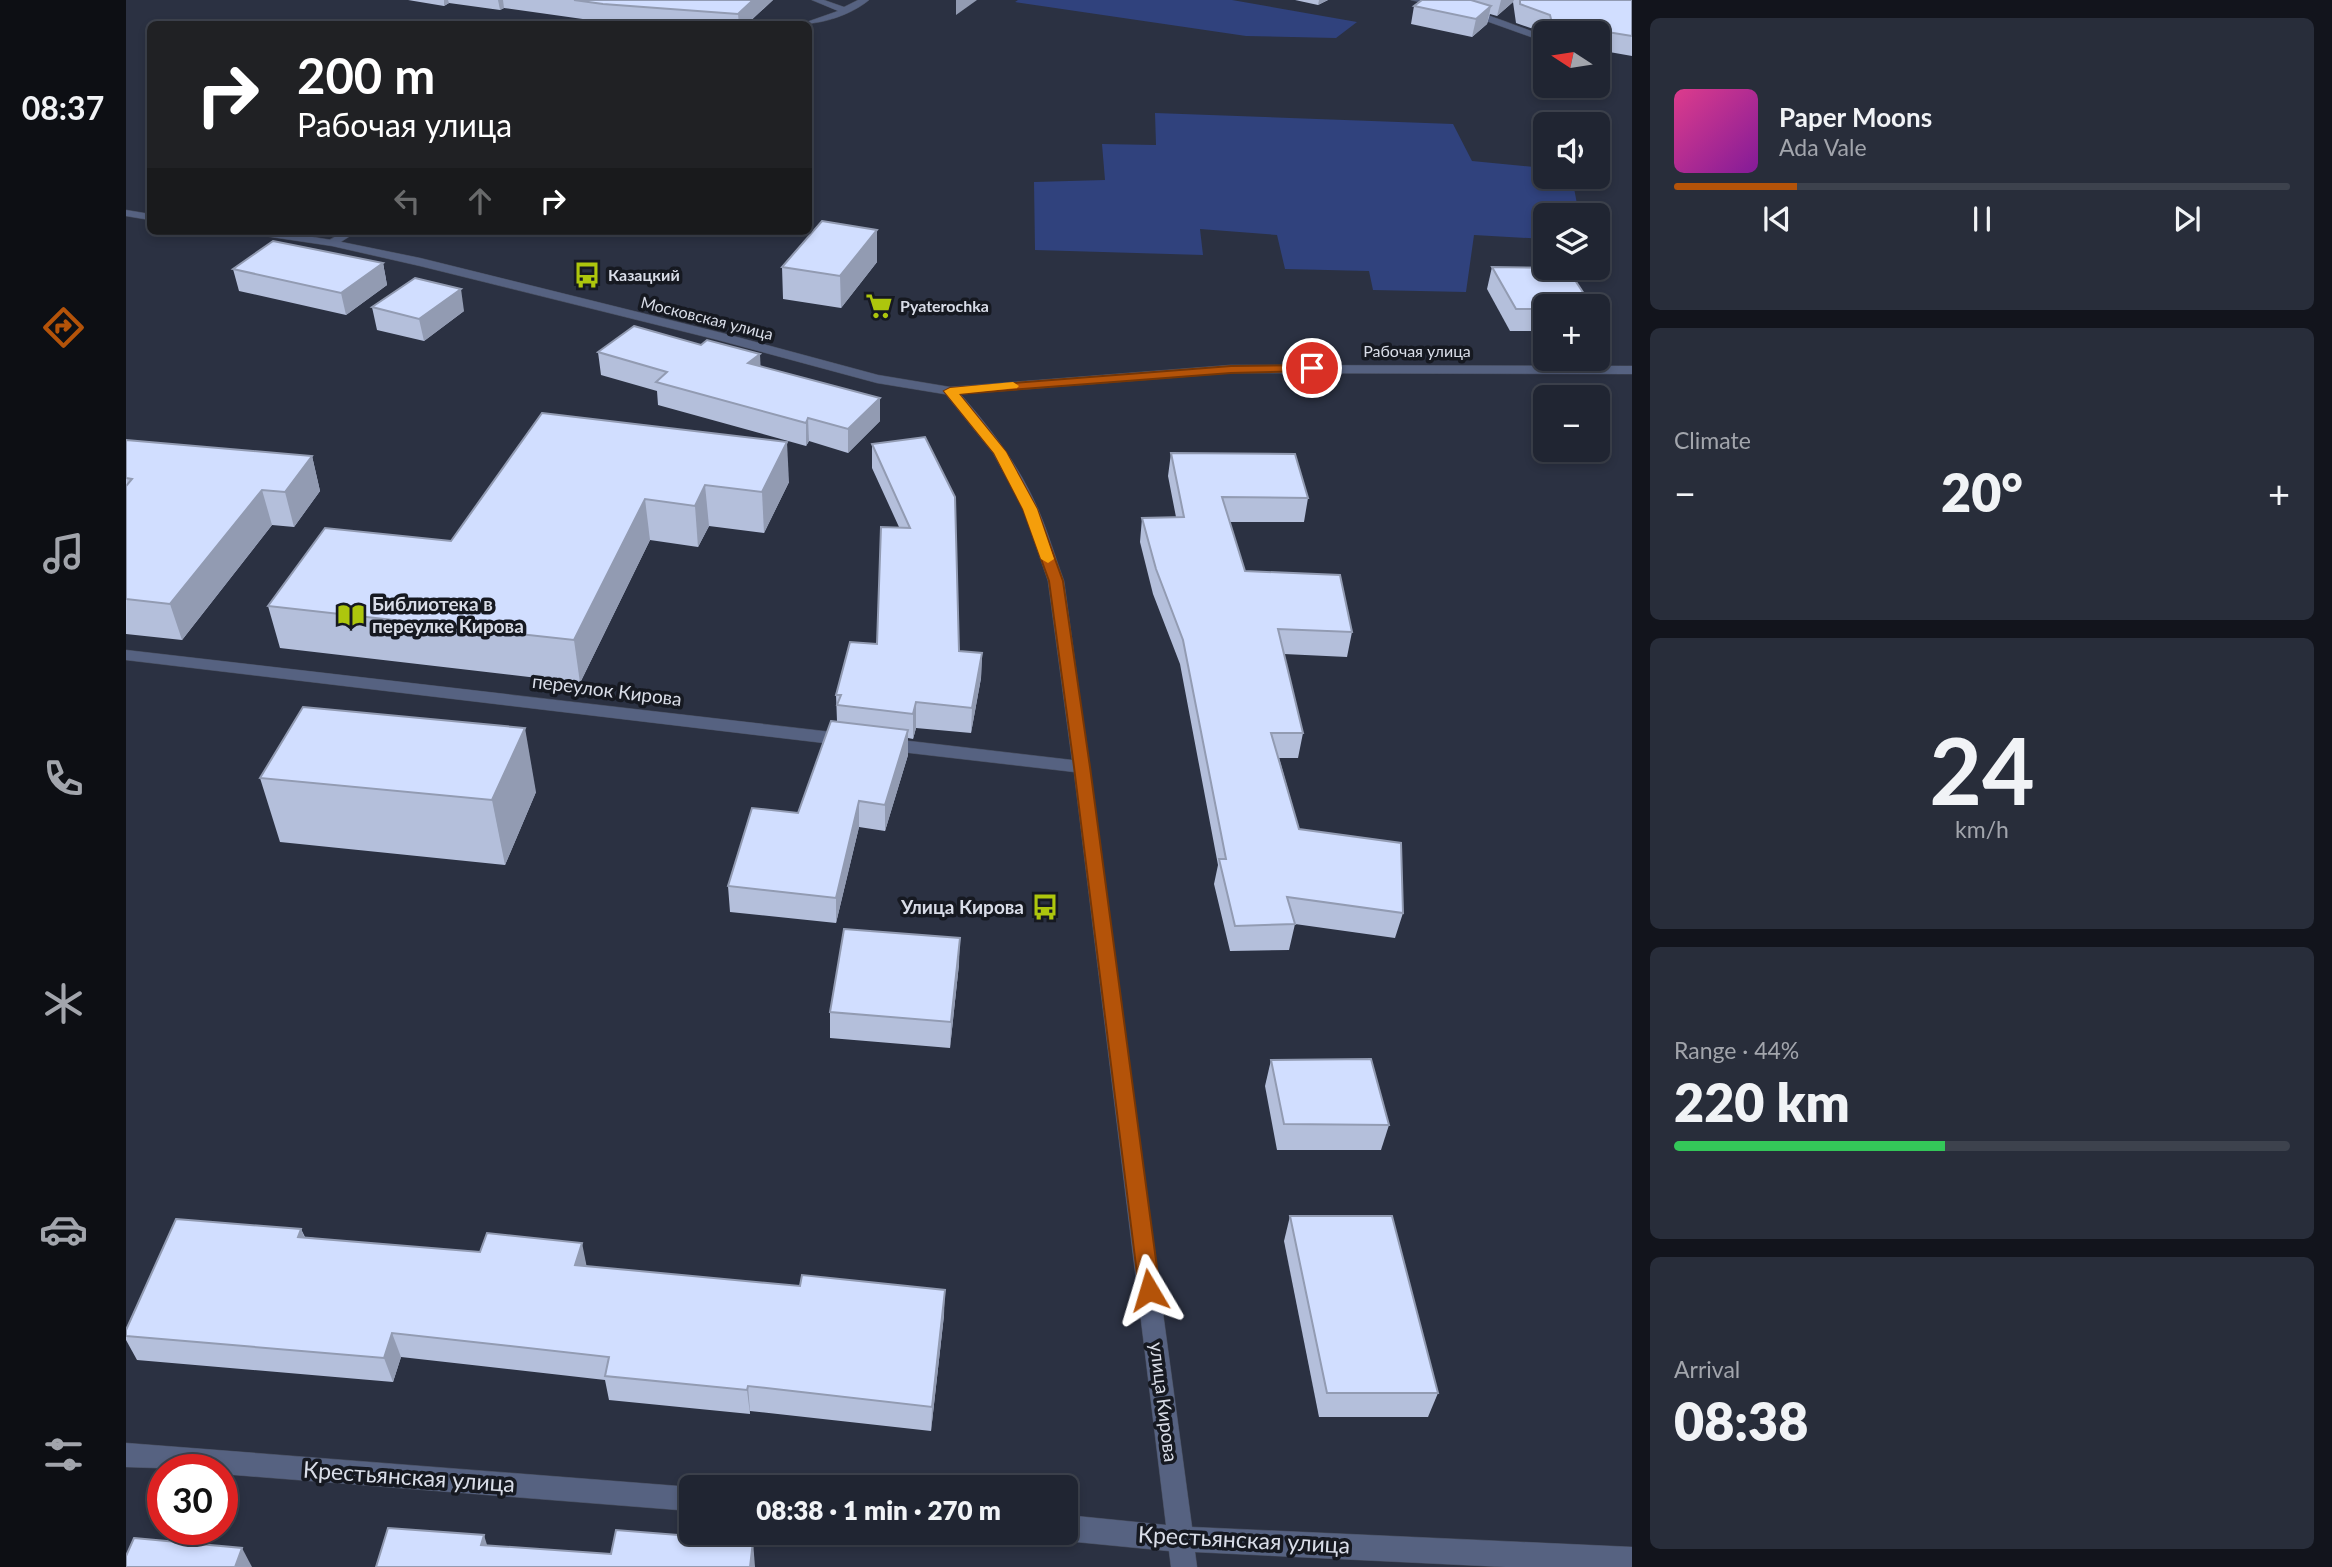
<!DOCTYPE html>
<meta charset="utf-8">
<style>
:root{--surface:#202532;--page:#282d3a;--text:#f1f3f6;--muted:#a2a5ac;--line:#3d424d;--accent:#b45309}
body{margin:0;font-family:Lato,sans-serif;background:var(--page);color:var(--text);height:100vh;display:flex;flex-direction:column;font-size:26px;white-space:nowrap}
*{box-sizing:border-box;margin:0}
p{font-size:23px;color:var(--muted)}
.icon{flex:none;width:38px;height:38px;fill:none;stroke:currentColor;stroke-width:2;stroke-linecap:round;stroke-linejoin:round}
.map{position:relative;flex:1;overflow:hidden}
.details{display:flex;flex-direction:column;gap:18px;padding:18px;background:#12141c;width:700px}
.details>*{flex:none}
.guide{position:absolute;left:21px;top:21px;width:665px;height:214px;border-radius:10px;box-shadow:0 4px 10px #0003,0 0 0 2px var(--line);background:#202124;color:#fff;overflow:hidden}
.needle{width:46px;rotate:282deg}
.buttons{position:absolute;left:1407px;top:21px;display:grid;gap:14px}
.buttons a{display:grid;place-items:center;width:77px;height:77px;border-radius:10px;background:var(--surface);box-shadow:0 4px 10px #0003,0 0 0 2px var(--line);font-size:35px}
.speed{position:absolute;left:21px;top:1454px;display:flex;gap:14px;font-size:35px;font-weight:700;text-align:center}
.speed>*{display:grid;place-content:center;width:91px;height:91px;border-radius:50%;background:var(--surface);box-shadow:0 4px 10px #0003,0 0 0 2px var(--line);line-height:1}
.speed .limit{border:10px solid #d22;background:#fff;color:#111}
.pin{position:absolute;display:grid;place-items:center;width:60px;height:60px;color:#fff;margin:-30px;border:4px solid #fff;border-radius:50%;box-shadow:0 2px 7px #0007}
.me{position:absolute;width:77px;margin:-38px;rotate:353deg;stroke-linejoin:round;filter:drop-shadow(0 0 5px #0008)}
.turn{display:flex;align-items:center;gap:24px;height:147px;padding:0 35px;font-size:32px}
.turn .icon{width:91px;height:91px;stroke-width:2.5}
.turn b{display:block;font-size:49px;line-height:60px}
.lanes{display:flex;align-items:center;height:66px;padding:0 35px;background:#0003;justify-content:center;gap:35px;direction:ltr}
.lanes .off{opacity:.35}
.big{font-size:52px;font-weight:800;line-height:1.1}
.details .card{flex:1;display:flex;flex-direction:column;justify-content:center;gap:10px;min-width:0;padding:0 24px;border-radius:10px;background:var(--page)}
.details .dial{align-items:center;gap:0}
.dial b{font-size:91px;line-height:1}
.song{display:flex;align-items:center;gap:21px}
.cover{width:84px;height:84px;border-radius:10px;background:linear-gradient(135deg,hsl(330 70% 55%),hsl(290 70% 35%))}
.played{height:7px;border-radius:4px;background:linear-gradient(90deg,var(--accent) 20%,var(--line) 20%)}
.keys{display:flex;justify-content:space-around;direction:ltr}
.heat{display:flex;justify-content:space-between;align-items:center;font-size:38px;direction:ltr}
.charge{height:10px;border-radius:5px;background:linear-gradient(90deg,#34c759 44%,var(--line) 0)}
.trip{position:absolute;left:553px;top:1475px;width:399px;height:70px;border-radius:10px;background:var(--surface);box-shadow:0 4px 10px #0003,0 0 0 2px var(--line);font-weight:800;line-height:70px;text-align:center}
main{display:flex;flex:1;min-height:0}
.menu{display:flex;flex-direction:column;width:126px;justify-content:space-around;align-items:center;background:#0d0f14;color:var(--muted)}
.menu .icon{width:49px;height:49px}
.menu .current{color:var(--accent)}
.menu b{font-size:32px;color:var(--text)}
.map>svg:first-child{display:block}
.green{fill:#30427d}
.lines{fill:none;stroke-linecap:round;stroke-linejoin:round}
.minor-casing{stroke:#474d5d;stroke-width:1}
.tertiary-casing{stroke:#474d5d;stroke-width:1}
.minor{fill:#566281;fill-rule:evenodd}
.tertiary{fill:#566281;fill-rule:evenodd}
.wall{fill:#b4bfdb}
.shaded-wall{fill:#929bb2}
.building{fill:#d1deff;stroke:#929bb2;stroke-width:2}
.route{fill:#b45309;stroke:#753606;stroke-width:2}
.slow{fill:#f59e0b}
.labels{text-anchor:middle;stroke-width:7;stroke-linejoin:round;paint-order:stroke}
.far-poi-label{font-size:16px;font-weight:bold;fill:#d9dde8;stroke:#161921;text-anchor:start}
.far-street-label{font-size:16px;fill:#d9dde8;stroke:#161921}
.poi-label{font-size:19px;font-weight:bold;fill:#d9dde8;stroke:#161921;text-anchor:start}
.street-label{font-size:19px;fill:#d9dde8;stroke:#161921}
.near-street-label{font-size:23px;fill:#d9dde8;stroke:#161921}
</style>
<main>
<nav class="menu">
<b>08:37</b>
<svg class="icon current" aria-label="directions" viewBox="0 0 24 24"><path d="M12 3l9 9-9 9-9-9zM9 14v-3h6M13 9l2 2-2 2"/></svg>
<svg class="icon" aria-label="music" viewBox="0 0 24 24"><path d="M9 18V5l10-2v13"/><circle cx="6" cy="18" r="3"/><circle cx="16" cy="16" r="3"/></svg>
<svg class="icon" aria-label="phone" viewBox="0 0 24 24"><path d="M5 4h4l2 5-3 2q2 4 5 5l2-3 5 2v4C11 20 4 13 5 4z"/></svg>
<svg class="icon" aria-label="climate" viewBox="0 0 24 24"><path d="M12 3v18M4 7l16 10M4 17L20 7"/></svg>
<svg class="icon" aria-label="car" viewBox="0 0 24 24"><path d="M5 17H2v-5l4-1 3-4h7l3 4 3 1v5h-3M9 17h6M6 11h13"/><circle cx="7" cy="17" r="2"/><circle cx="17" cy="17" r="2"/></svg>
<svg class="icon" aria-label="filters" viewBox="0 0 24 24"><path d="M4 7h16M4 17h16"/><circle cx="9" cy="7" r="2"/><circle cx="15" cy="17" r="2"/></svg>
</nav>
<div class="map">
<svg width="1506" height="1567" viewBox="0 0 1506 1567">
<rect width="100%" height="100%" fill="#2b3142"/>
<g class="green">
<polygon points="892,0 1106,0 1231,22 1210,38 1120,36 889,2"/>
<polygon points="1029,113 1327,124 1346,161 1419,168 1419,177 1446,177 1453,215 1419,215 1419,239 1348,235 1340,292 1247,290 1243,271 1159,269 1151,235 1074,229 1077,255 909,250 908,182 979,180 976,144 1030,145"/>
</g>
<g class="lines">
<g class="minor-casing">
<g id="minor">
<path d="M686,0H698L718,7L732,0H743C725,15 696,24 675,24L712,11Z"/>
<path d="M1285,0C1331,0 1376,21 1419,36V42L1335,12Z"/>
<polygon points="218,231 232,231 210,245 202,245 202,241"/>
<path d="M824,387L829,388C862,425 892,463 912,509C922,532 929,557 938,581L1066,1527L1506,1547V1567H1379L1069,1552L1071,1567H1045L1043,1551L940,1541L931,1537L929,1533H940V1515L1040,1525L948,772L758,750L749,744L758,738L946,760L922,581L897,508L867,453L817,391Z"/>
<polygon points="0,650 723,734 732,740 723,746 0,660"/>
<polygon points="0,1443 565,1487 565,1511 96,1474 96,1470 0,1467"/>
</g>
</g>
<g class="tertiary-casing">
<g id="tertiary">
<polygon points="0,210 24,214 24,220 0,216"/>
<polygon points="119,231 148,231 206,240 294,258 596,333 752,375 824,387 1105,365 1506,366 1506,374 1105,373 824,395 751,383 588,339 294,266 206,246 125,234"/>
</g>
</g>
<use href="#minor" class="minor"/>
<use href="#tertiary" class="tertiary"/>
</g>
<g class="wall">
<polygon points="282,0 647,0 621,24 517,24 478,22 378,8 374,10 323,3 318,6"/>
<polygon points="1169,0 1202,0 1192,5"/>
<polygon points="1296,0 1506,0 1506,56 1472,50 1472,33 1419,33 1390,23 1387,2 1371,16 1364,14 1361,24 1346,37 1285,24 1288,6"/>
<polygon points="751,262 715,308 657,299 656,267"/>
<polygon points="257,263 261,285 220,315 113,291 107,269"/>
<polygon points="1366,267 1419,306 1419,331 1384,331 1361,289"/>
<polygon points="246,307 338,311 298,341 251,330"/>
<polygon points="575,345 634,354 634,366 754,398 754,421 722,453 683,441 680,446 532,405 531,391 475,375 472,352"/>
<polygon points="416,413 663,482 638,533 583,526 572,547 524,540 454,683 154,648 142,606 325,541"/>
<polygon points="799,437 833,651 856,653 855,678 845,733 790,728 787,739 782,738 782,755 759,831 733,827 710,923 604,912 602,886 672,813 711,721 710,695 751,644 773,527 746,468 746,444"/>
<polygon points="0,440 186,456 194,491 168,527 146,525 56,640 0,634"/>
<polygon points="1045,453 1182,498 1178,522 1103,522 1119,571 1226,632 1221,657 1158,654 1177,733 1172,758 1153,758 1173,829 1277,913 1269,938 1169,924 1163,950 1104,951 1088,884 1092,865 1054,664 1027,594 1014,542 1016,518 1050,517 1042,476"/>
<polygon points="134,778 410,792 379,865 154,842"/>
<polygon points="833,964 824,1048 704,1038 704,1012"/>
<polygon points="1145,1060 1263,1125 1255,1150 1151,1150 1139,1086"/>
<polygon points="1164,1216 1312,1393 1302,1417 1193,1417 1158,1241"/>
<polygon points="175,1229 179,1237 460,1266 818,1315 805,1431 624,1411 624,1414 483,1400 479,1380 275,1357 267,1382 11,1360 0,1340 0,1330"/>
</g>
<g class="shaded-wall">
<polygon points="318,0 322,0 323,3 318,6"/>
<polygon points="372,0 377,0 378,8 374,10"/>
<polygon points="627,0 647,0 621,24 613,24 612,14"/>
<polygon points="830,0 851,0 830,15"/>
<polygon points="1193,0 1202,0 1192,5"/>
<polygon points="1375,0 1388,0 1387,2 1371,16"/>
<polygon points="1365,6 1361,24 1346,37 1350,19"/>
<polygon points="751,230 751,262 715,308 714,276"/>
<polygon points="257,263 261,285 220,315 215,293"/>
<polygon points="335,289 338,311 298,341 293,319"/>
<polygon points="634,354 635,376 622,363"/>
<polygon points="754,398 754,421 722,453 722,429"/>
<polygon points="682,418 683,441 680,446 680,423"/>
<polygon points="661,442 663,482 638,533 636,492"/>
<polygon points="186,456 194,491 168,527 159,492"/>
<polygon points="579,485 583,526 572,547 569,506"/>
<polygon points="136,490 146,525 56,640 44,604"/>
<polygon points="519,499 524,540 454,683 448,640"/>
<polygon points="856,653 855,678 845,733 846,708"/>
<polygon points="790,702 790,728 787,739 787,714"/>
<polygon points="399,728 410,792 379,865 366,800"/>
<polygon points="782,730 782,755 759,831 759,805"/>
<polygon points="733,801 733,827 710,923 710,898"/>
<polygon points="834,938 833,964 824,1048 825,1022"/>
<polygon points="175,1229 185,1254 172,1237"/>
<polygon points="456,1243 461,1268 449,1265"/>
<polygon points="819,1290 818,1315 805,1431 806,1407"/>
<polygon points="266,1333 275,1357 267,1382 258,1358"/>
<polygon points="622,1386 624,1411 624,1414 621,1390"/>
<polygon points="358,1535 365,1558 355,1545"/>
<polygon points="627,1541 629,1567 624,1567"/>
<polygon points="116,1548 126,1567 109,1567"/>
</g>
<g class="building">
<polygon points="448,0 627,0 612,14 477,4"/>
<polygon points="1296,0 1345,0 1365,6 1350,19 1288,6"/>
<polygon points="1394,0 1506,0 1506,36 1426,23 1424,15 1394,4"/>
<polygon points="696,221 751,230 714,276 656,267"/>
<polygon points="147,241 257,263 215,293 107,269"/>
<polygon points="1366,267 1441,268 1466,306 1419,306 1419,309 1390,309"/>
<polygon points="289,278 335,289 293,319 246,307"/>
<polygon points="508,326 575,345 581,340 634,354 622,363 754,398 722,429 682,418 680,423 530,382 541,372 472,352"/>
<polygon points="416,413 661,442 636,492 579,485 569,506 519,499 448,640 142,606 199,528 325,541"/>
<polygon points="799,437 829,497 833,651 856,653 846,708 790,702 787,714 711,705 715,695 710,695 724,642 751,644 755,527 784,528 746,444"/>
<polygon points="0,440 186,456 159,492 136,490 44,604 0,599 0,486 6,479 0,478"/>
<polygon points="1045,453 1169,454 1182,498 1096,497 1119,571 1214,575 1226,632 1152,629 1177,733 1145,733 1173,829 1275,843 1277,913 1161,897 1169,924 1109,926 1093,859 1100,859 1057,640 1030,569 1016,518 1058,517"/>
<polygon points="177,707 399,728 366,800 134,778"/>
<polygon points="705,721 782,730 759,805 733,801 710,898 602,886 626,808 672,813"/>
<polygon points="718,929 834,938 825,1022 704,1012"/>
<polygon points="1245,1059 1263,1125 1158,1124 1145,1060"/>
<polygon points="1164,1216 1266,1216 1312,1393 1201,1393"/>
<polygon points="50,1219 175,1229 172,1237 354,1252 361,1233 456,1243 449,1265 674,1286 676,1275 819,1290 806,1407 622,1386 621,1390 479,1376 483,1357 266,1333 258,1358 0,1336 0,1330"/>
<polygon points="262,1528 358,1535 355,1545 485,1554 490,1530 627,1541 624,1567 250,1567"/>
<polygon points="8,1538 116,1548 109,1567 0,1567 0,1556"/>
</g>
<polygon class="route" points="1186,365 1192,368 1190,371 1105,373 833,394 880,452 911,509 937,581 964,767 1034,1290 1031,1297 1023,1300 1016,1297 1013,1290 948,767 923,581 897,509 868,453 818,391 824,388 1105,366"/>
<polygon class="slow" points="887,382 893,386 891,388 833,394 880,452 911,509 928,559 922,563 915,559 897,509 868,453 818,391 824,388"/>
<defs>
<g id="bus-bare" transform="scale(2.1)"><path d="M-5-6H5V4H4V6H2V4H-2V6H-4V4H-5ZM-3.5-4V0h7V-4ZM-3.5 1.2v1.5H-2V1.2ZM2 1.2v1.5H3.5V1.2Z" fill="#adc60d" stroke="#161921" stroke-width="2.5" paint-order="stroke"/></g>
<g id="supermarket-bare" transform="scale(2.1)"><path d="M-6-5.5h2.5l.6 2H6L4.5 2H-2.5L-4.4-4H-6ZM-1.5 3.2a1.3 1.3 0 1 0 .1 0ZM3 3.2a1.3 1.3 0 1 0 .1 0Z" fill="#adc60d" stroke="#161921" stroke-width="2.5" paint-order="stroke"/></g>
<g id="library-bare" transform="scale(2.1)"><path d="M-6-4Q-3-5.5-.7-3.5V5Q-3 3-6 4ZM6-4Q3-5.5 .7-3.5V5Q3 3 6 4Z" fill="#adc60d" stroke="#161921" stroke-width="2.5" paint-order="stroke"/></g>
</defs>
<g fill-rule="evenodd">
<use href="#bus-bare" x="461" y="275"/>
<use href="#supermarket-bare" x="753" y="306"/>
<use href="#library-bare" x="225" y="615"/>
<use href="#bus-bare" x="919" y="907"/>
</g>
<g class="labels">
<g class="far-poi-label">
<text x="482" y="281">Казацкий</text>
<text x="774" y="312">Pyaterochka</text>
</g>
<g class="far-street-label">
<text transform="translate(581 318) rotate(14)" y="6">Московская улица</text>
<text x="1291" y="357">Рабочая улица</text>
</g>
<g class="poi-label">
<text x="246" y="611">Библиотека в<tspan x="246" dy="22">переулке Кирова</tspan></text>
<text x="898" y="914" text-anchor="end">Улица Кирова</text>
</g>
<g class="street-label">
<text transform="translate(481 690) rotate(7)" y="7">переулок Кирова</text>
<text transform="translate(1038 1402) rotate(83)" y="7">улица Кирова</text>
</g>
<g class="near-street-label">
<text transform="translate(283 1477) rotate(4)" y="8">Крестьянская улица</text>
<text transform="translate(1118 1540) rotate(3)" y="8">Крестьянская улица</text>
</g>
</g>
</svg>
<div class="buttons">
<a><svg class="needle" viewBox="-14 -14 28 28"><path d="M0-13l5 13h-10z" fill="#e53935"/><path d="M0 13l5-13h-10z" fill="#a2a5ac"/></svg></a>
<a><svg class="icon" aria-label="sound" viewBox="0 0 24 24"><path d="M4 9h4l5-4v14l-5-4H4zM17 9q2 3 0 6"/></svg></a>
<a><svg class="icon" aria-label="layers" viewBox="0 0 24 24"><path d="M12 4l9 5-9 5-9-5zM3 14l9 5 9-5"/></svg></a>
<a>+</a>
<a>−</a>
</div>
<div class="speed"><div class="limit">30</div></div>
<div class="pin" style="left:1186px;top:368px;background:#d93025"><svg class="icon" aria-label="arrive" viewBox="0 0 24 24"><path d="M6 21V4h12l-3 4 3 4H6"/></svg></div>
<svg class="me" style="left:1023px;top:1290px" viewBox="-20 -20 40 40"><path d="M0-17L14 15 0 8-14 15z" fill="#b45309" stroke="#fff" stroke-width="4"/></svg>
<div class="trip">08:38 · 1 min · 270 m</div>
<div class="guide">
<div class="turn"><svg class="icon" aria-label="right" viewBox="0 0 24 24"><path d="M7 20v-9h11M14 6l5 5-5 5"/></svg><div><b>200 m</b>Рабочая улица</div></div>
<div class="lanes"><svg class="icon off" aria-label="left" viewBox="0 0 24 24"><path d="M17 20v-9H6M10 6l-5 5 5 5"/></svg><svg class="icon off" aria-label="ahead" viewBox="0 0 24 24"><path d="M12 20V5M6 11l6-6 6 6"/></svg><svg class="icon" aria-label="right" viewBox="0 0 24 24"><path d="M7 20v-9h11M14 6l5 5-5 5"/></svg></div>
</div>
</div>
<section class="details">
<div class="card">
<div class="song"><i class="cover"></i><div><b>Paper Moons</b><p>Ada Vale</p></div></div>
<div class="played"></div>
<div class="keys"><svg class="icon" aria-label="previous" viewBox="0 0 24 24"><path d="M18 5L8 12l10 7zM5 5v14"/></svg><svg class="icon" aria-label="pause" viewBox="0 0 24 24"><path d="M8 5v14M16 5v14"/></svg><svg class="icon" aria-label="next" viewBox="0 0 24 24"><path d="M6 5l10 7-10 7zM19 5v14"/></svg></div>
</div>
<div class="card"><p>Climate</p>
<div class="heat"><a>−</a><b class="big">20°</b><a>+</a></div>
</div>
<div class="card dial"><b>24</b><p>km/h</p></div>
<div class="card"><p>Range · 44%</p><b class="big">220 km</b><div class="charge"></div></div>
<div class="card"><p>Arrival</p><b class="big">08:38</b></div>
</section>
</main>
